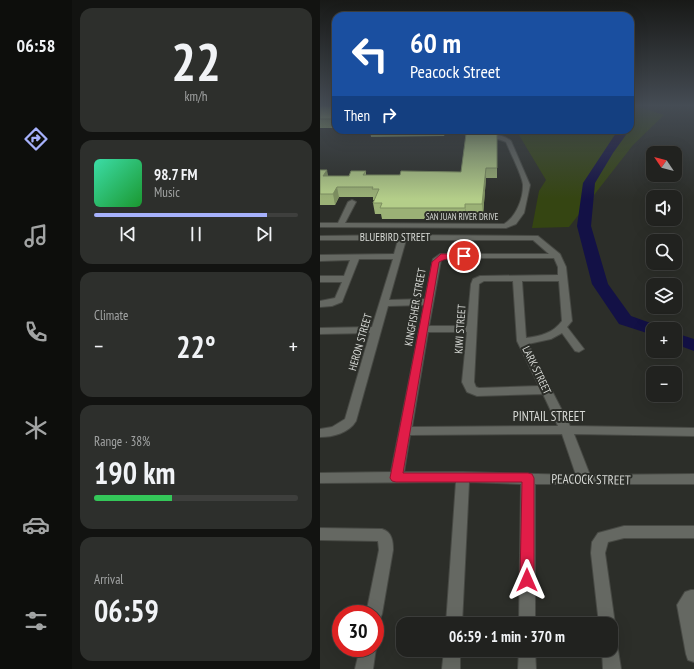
<!DOCTYPE html>
<meta charset="utf-8">
<style>
:root{--surface:#21221f;--page:#2d2f2c;--text:#f1f3f6;--muted:#a2a4a4;--line:#3e3f3d;--accent:#a6b1fc}
body{margin:0;font-family:"PT Sans Narrow",sans-serif;background:var(--page);color:var(--text);height:100vh;display:flex;flex-direction:column;font-size:15px;white-space:nowrap}
*{box-sizing:border-box;margin:0}
p{font-size:13px;color:var(--muted)}
.icon{flex:none;width:22px;height:22px;fill:none;stroke:currentColor;stroke-width:2;stroke-linecap:round;stroke-linejoin:round}
.map{position:relative;flex:1;overflow:hidden}
.sheet{display:flex;flex-direction:column;gap:8px;padding:8px;background:#121311;width:248px}
.sheet>*{flex:none}
.guide{position:absolute;left:12px;top:12px;width:302px;height:122px;border-radius:12px;box-shadow:0 4px 16px #0002,0 0 0 1px var(--line);background:#1a4fa0;color:#fff;overflow:hidden}
.needle{width:26px;rotate:305deg}
.controls{position:absolute;left:326px;top:146px;display:grid;gap:8px}
.controls a{display:grid;place-items:center;width:36px;height:36px;border-radius:8px;background:var(--surface);box-shadow:0 4px 16px #0002,0 0 0 1px var(--line);font-size:20px}
.speed{position:absolute;left:12px;top:605px;display:flex;gap:8px;font-size:20px;font-weight:700;text-align:center}
.speed>*{display:grid;place-content:center;width:52px;height:52px;border-radius:50%;background:var(--surface);box-shadow:0 4px 16px #0002,0 0 0 1px var(--line);line-height:1}
.speed .limit{border:6px solid #d22;background:#fff;color:#111}
.pin{position:absolute;display:grid;place-items:center;width:34px;height:34px;color:#fff;margin:-17px;border:2px solid #fff;border-radius:50%;box-shadow:0 1px 4px #0007}
.me{position:absolute;width:44px;margin:-22px;rotate:0deg;stroke-linejoin:round;filter:drop-shadow(0 0 3px #0008)}
.turn{display:flex;align-items:center;gap:14px;height:84px;padding:0 12px;font-size:18px}
.turn .icon{width:52px;height:52px;stroke-width:2.5}
.turn b{display:block;font-size:28px;line-height:34px}
.then{display:flex;align-items:center;height:38px;padding:0 12px;background:#0003;gap:8px;font-size:15px}
.big{font-size:30px;font-weight:600;line-height:1.1}
.sheet .card{flex:1;display:flex;flex-direction:column;justify-content:center;gap:6px;min-width:0;padding:0 14px;border-radius:12px;background:var(--page)}
.sheet .dial{align-items:center;gap:0}
.dial b{font-size:52px;line-height:1}
.song{display:flex;align-items:center;gap:12px}
.cover{width:48px;height:48px;border-radius:6px;background:linear-gradient(135deg,hsl(160 70% 55%),hsl(130 70% 35%))}
.played{height:4px;border-radius:2px;background:linear-gradient(90deg,var(--accent) 85%,var(--line) 85%)}
.keys{display:flex;justify-content:space-around;direction:ltr}
.heat{display:flex;justify-content:space-between;align-items:center;font-size:22px;direction:ltr}
.charge{height:6px;border-radius:3px;background:linear-gradient(90deg,#34c759 38%,var(--line) 0)}
.trip{position:absolute;left:76px;top:617px;width:222px;height:40px;border-radius:12px;background:var(--surface);box-shadow:0 4px 16px #0002,0 0 0 1px var(--line);font-weight:600;line-height:40px;text-align:center}
main{display:flex;flex:1;min-height:0}
.tabs{display:flex;flex-direction:column;width:72px;justify-content:space-around;align-items:center;background:#0d0e0c;color:var(--muted)}
.tabs .icon{width:28px;height:28px}
.tabs .active{color:var(--accent)}
.tabs b{font-size:18px;color:var(--text)}
.map>svg:first-child{display:block}
.green{fill:#354512}
.lines{fill:none;stroke-linecap:round;stroke-linejoin:round}
.river{fill:#131146;fill-rule:evenodd}
.minor-casing{stroke:#474944;stroke-width:2}
.minor{fill:#656862;fill-rule:evenodd}
.wall{fill:#9bb176}
.shaded-wall{fill:#7e9060}
.building{fill:#b4ce89;stroke:#7e9060}
.route{fill:#e11d48;stroke:#92132f}
.labels{text-anchor:middle;stroke-width:4;stroke-linejoin:round;paint-order:stroke}
.far-street-label{font-size:9px;fill:#d8dad6;stroke:#2c2e29}
.street-label{font-size:11px;fill:#d8dad6;stroke:#2c2e29}
.near-street-label{font-size:13px;fill:#d8dad6;stroke:#2c2e29}
</style>
<main>
<nav class="tabs">
<b>06:58</b>
<svg class="icon active" aria-label="directions" viewBox="0 0 24 24"><path d="M12 3l9 9-9 9-9-9zM9 14v-3h6M13 9l2 2-2 2"/></svg>
<svg class="icon" aria-label="music" viewBox="0 0 24 24"><path d="M9 18V5l10-2v13"/><circle cx="6" cy="18" r="3"/><circle cx="16" cy="16" r="3"/></svg>
<svg class="icon" aria-label="phone" viewBox="0 0 24 24"><path d="M5 4h4l2 5-3 2q2 4 5 5l2-3 5 2v4C11 20 4 13 5 4z"/></svg>
<svg class="icon" aria-label="climate" viewBox="0 0 24 24"><path d="M12 3v18M4 7l16 10M4 17L20 7"/></svg>
<svg class="icon" aria-label="car" viewBox="0 0 24 24"><path d="M5 17H2v-5l4-1 3-4h7l3 4 3 1v5h-3M9 17h6M6 11h13"/><circle cx="7" cy="17" r="2"/><circle cx="17" cy="17" r="2"/></svg>
<svg class="icon" aria-label="filters" viewBox="0 0 24 24"><path d="M4 7h16M4 17h16"/><circle cx="9" cy="7" r="2"/><circle cx="15" cy="17" r="2"/></svg>
</nav>
<section class="sheet">
<div class="card dial"><b>22</b><p>km/h</p></div>
<div class="card">
<div class="song"><i class="cover"></i><div><b>98.7 FM</b><p>Music</p></div></div>
<div class="played"></div>
<div class="keys"><svg class="icon" aria-label="previous" viewBox="0 0 24 24"><path d="M18 5L8 12l10 7zM5 5v14"/></svg><svg class="icon" aria-label="pause" viewBox="0 0 24 24"><path d="M8 5v14M16 5v14"/></svg><svg class="icon" aria-label="next" viewBox="0 0 24 24"><path d="M6 5l10 7-10 7zM19 5v14"/></svg></div>
</div>
<div class="card"><p>Climate</p>
<div class="heat"><a>−</a><b class="big">22°</b><a>+</a></div>
</div>
<div class="card"><p>Range · 38%</p><b class="big">190 km</b><div class="charge"></div></div>
<div class="card"><p>Arrival</p><b class="big">06:59</b></div>
</section>
<div class="map">
<svg width="374" height="669" viewBox="0 0 374 669">
<rect width="100%" height="100%" fill="#2c2e29"/>
<polygon class="green" points="310,106 317,106 344,115 313,145 249,227 212,228 219,191 226,180 199,135 193,130 310,130"/>
<g class="lines">
<g class="river">
<polygon points="298,130 308,130 308,132 293,153 275,183 271,226 288,284 311,316 339,326 341,329 333,329 333,335 299,324 272,284 257,226 263,183"/>
<polygon points="355,333 374,339 374,351 355,344"/>
</g>
<g class="minor-casing">
<g id="minor">
<path d="M139,130C145,130 148,133 154,133C167,135 181,132 191,141L210,185L204,213L196,224L186,228L0,227V223H18L28,202L32,200L36,202L25,223L184,224C196,217 203,199 203,186C204,179 189,150 186,142C171,135 155,138 140,133Z"/>
<path d="M83,235L218,236L240,254L246,267L252,321L247,327L264,349L259,352L255,351L242,333L231,339L208,344L250,426L374,428V436L254,434L270,475L374,474V484H215V624H199L201,484L149,482L142,624H126L136,482L0,483V473L71,472L104,305L68,306L36,421C29,433 13,437 0,437V429L12,427L25,419L50,333L0,334V328L52,327L73,259H39L22,302L12,306L0,307V301L15,298L22,282H0V276H24L30,260L0,261V255L74,254L78,240H0V236ZM86,240H213L229,254H120L113,259L105,299L69,300ZM124,258H234L238,267V275L160,276L153,279L151,284L147,326H109L121,260ZM164,281H193L197,341L219,386L159,388L156,387L154,382L159,284ZM202,281H239L242,321C233,333 221,336 206,338ZM108,332H147L142,382L147,392L157,396L223,394L238,426L92,427ZM242,434L256,475L143,472H84L90,435Z"/>
<polygon points="304,526 374,526 374,538 304,538 288,542 285,553 295,624 291,630 291,624 279,624 271,553 272,542 278,533"/>
<path d="M0,528L62,529C72,532 73,541 73,550L62,614L60,619L55,621V614H46L59,550L58,541L0,540Z"/>
<polygon points="371,590 374,590 374,662 368,660 366,654 357,605 365,592"/>
<polygon points="291,642 296,644 298,650 301,669 283,669 282,650 291,650"/>
<polygon points="55,645 56,648 53,669 35,669 40,648 55,648"/>
<polygon points="124,650 140,650 140,669 122,669"/>
<polygon points="199,650 215,650 216,669 198,669"/>
</g>
</g>
<use href="#minor" class="minor"/>
</g>
<g class="wall">
<rect x="0" y="106" width="16" height="22"/>
<polygon points="50,130 126,130 124,136 51,137"/>
<polygon points="177,134 177,178 166,178 163,215 146,215 145,219 62,219 61,214 55,214 53,203 55,200 53,200 53,197 19,197 15,205 0,205 0,170 8,176 29,176 46,171 46,175 80,175 141,172"/>
</g>
<g class="shaded-wall">
<polygon points="124,130 126,130 124,136"/>
<polygon points="166,168 166,178 163,215 162,204"/>
<polygon points="7,170 9,180 3,176"/>
<polygon points="17,187 19,197 15,205 13,194"/>
<polygon points="145,204 146,215 145,219"/>
</g>
<g class="building">
<rect x="0" y="106" width="16" height="13"/>
<polygon points="146,134 177,134 177,168 166,168 162,204 145,204 145,208 60,208 62,203 53,203 59,189 52,189 53,187 17,187 13,194 0,194 0,170 7,170 3,176 29,176 31,171 46,171 43,175 80,175 81,171 141,172"/>
</g>
<linearGradient id="sky" x2="0" y2="1"><stop stop-color="#181917"/><stop offset="0.53" stop-color="#454c54"/><stop offset="1" stop-color="#454c54" stop-opacity="0"/></linearGradient>
<rect width="374" height="199" fill="url(#sky)"/>
<path class="route" d="M121,254H144L148,256C140,262 131,255 119,262L83,473H208L212,474L214,478V580L212,585L207,586L202,585L200,580L202,482H76L72,481L70,478L112,262Z"/>
<g class="labels">
<g class="far-street-label">
<text x="142" y="220">SAN JUAN RIVER DRIVE</text>
</g>
<g class="street-label">
<text x="75" y="241">BLUEBIRD STREET</text>
<text transform="translate(95 307) rotate(-80)" y="4">KINGFISHER STREET</text>
<text transform="translate(140 329) rotate(-86)" y="4">KIWI STREET</text>
<text transform="translate(40 342) rotate(-74)" y="4">HERON STREET</text>
<text transform="translate(217 370) rotate(64)" y="4">LARK STREET</text>
</g>
<g class="near-street-label">
<text x="229" y="421">PINTAIL STREET</text>
<text transform="translate(271 479) rotate(1)" y="5">PEACOCK STREET</text>
</g>
</g>
</svg>
<div class="controls">
<a><svg class="needle" viewBox="-14 -14 28 28"><path d="M0-13l5 13h-10z" fill="#e53935"/><path d="M0 13l5-13h-10z" fill="#a2a4a4"/></svg></a>
<a><svg class="icon" aria-label="sound" viewBox="0 0 24 24"><path d="M4 9h4l5-4v14l-5-4H4zM17 9q2 3 0 6"/></svg></a>
<a><svg class="icon" aria-label="search" viewBox="0 0 24 24"><circle cx="10" cy="10" r="6"/><path d="M15 15l6 6"/></svg></a>
<a><svg class="icon" aria-label="layers" viewBox="0 0 24 24"><path d="M12 4l9 5-9 5-9-5zM3 14l9 5 9-5"/></svg></a>
<a>+</a>
<a>−</a>
</div>
<div class="speed"><div class="limit">30</div></div>
<div class="pin" style="left:144px;top:256px;background:#d93025"><svg class="icon" aria-label="arrive" viewBox="0 0 24 24"><path d="M6 21V4h12l-3 4 3 4H6"/></svg></div>
<svg class="me" style="left:207px;top:580px" viewBox="-20 -20 40 40"><path d="M0-17L14 15 0 8-14 15z" fill="#e11d48" stroke="#fff" stroke-width="4"/></svg>
<div class="trip">06:59 · 1 min · 370 m</div>
<div class="guide">
<div class="turn"><svg class="icon" aria-label="left" viewBox="0 0 24 24"><path d="M17 20v-9H6M10 6l-5 5 5 5"/></svg><div><b>60 m</b>Peacock Street</div></div>
<div class="then">Then<svg class="icon" aria-label="right" viewBox="0 0 24 24"><path d="M7 20v-9h11M14 6l5 5-5 5"/></svg></div>
</div>
</div>
</main>
